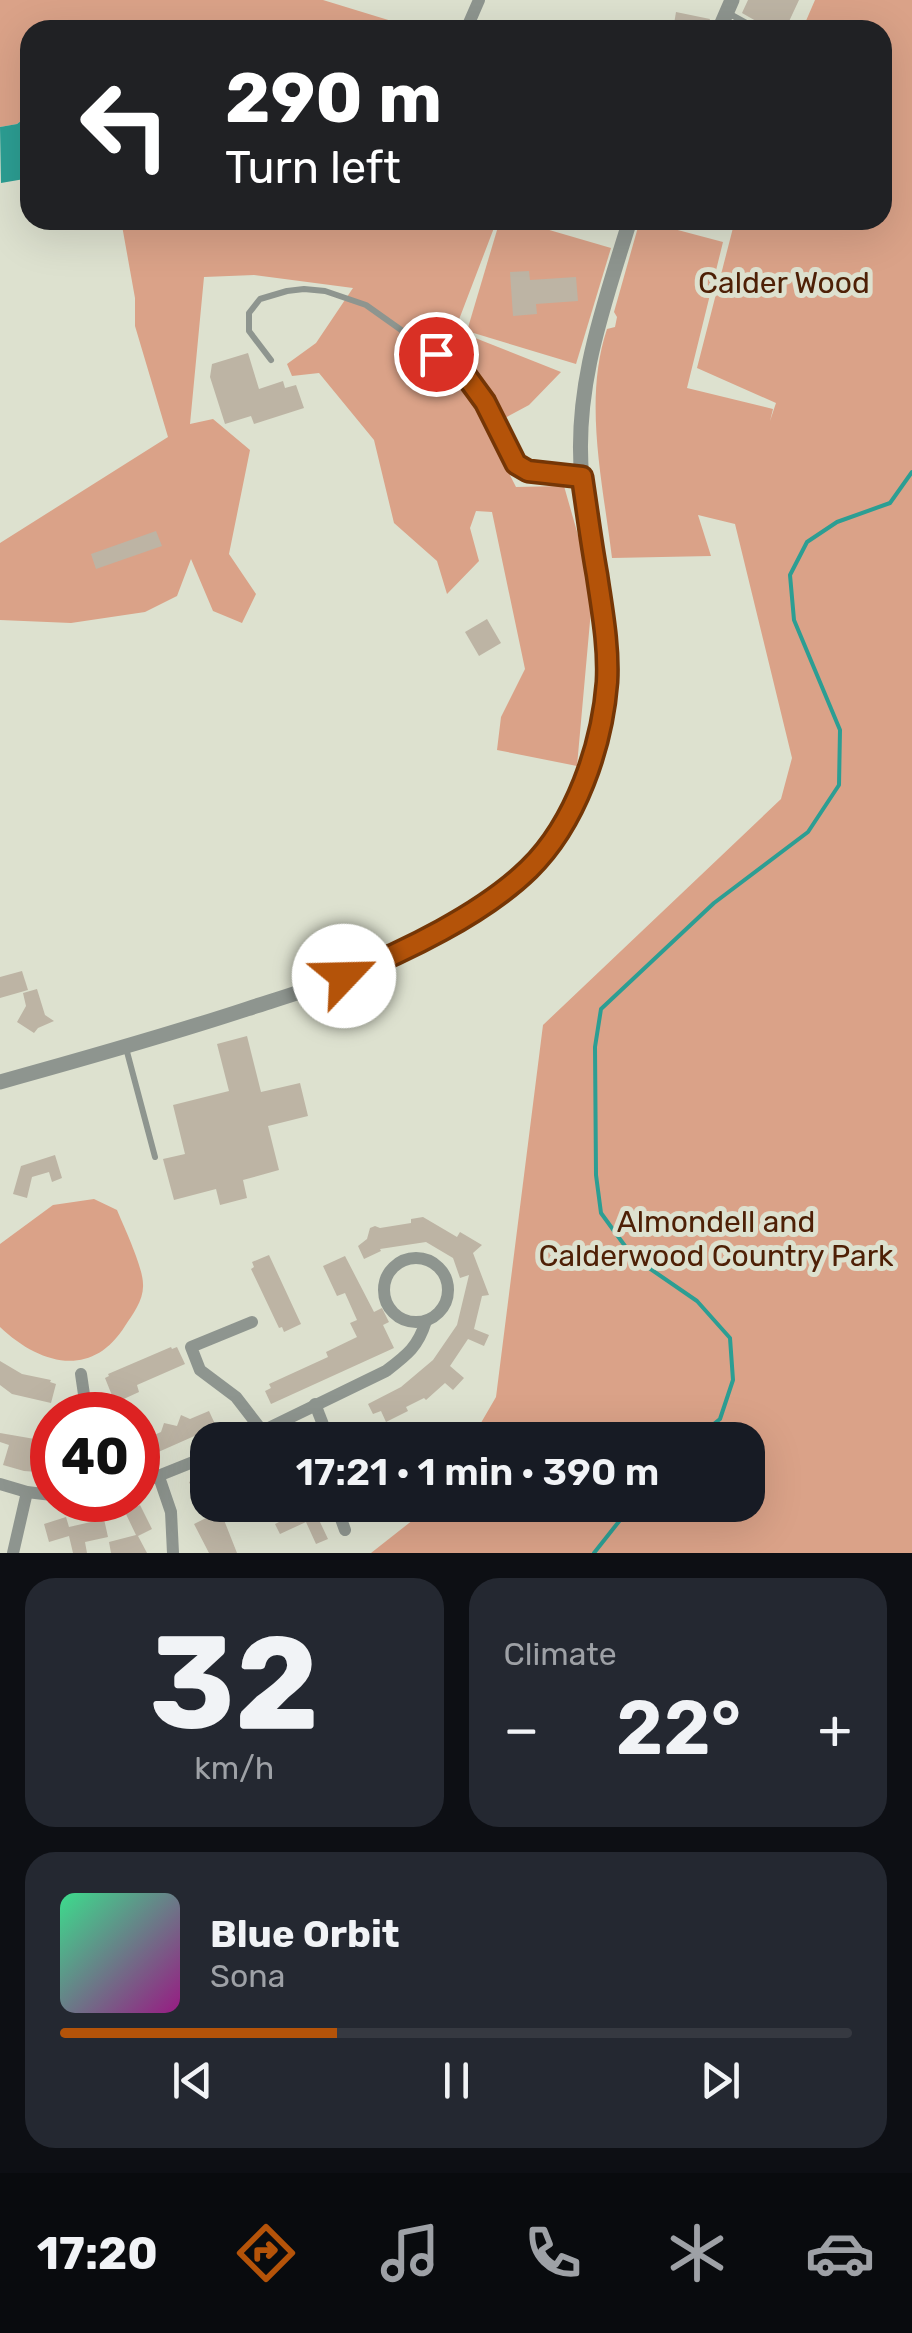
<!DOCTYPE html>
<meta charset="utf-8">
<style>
:root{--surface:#171b24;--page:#242831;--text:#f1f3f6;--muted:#9ea1a6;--line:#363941;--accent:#b45309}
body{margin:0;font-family:Rubik,sans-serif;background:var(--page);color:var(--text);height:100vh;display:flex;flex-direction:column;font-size:38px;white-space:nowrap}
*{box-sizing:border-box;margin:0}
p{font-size:32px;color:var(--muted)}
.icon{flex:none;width:55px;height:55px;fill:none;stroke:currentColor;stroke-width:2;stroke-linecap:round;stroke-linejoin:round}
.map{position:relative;height:1553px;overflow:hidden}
.side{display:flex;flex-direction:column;gap:25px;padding:25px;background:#0d0f14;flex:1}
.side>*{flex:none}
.banner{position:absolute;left:20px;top:20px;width:872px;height:210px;border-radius:30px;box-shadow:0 10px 40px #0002;background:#202124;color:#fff;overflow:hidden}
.speed{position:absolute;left:30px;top:1392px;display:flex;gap:20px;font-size:50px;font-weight:700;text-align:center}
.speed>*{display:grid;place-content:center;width:130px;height:130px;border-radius:50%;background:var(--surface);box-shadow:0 10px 40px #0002;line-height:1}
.speed .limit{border:15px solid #d22;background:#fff;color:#111}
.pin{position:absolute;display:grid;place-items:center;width:85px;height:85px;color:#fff;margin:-42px;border:5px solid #fff;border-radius:50%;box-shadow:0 2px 10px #0007}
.me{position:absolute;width:110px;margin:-55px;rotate:66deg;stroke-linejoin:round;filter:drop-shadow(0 0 8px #0008)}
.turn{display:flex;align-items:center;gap:35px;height:210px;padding:0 40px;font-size:45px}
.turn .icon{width:130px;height:130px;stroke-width:2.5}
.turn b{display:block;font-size:70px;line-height:85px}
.big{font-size:75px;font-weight:600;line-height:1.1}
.side .tile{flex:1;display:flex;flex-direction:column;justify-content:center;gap:15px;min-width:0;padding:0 35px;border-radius:30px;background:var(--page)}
.side .dial{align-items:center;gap:0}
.dial b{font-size:130px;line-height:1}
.song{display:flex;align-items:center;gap:30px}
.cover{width:120px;height:120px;border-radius:15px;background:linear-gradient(135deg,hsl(150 70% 55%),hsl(310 70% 35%))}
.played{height:10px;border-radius:5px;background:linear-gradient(90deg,var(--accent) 35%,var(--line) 35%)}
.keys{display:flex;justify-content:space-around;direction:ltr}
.heat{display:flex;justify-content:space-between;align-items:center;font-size:55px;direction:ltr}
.side .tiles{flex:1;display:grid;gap:25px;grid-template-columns:1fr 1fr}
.tile:last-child{grid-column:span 2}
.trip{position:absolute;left:190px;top:1422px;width:575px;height:100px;border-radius:30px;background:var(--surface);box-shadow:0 10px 40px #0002;font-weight:600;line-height:100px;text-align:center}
.menu{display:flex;height:160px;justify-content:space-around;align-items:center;background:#090b0e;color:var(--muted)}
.menu .icon{width:70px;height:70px}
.menu .active{color:var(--accent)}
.menu b{font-size:45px;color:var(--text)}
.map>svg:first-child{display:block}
.green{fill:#daa288}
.water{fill:#2c9e93}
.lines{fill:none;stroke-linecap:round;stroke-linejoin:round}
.stream{stroke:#2c9e93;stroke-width:4}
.building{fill:#bdb4a4}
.service{stroke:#8e958f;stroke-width:6}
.minor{stroke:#8e958f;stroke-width:12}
.tertiary{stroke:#8e958f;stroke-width:15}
.route-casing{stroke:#753606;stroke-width:25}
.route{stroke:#b45309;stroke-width:18}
.labels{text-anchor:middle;stroke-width:10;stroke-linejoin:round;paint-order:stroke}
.park-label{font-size:30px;fill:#4e2006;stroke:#dde1cf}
</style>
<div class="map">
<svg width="912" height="1553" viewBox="0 0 912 1553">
<rect width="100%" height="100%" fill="#dde1cf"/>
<g class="green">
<polygon points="0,0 323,0 421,30 30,30 30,114 17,124 0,127"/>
<path d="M815,0H912V1553H371L432,1505H748V1440H471L496,1397L543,1025L781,799L792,758L735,524L698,515L711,556L612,558C603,483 583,401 607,329L615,327L617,317L614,312L640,220L723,242L687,388L773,409L770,421L776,403L697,368L735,220H882V30H802Z"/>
<polygon points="121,220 497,220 455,330 561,372 529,405 486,428 516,487 564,486 593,588 577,766 497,750 501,717 525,669 492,512 476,511 470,528 479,561 447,594 437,561 394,523 374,440 319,373 292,376 287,364 316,343 353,288 254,275 204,277 190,424 213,419 250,450 229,554 256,594 242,623 213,611 191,559 177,596 145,612 71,623 0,620 0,543 168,437 135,326 135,298"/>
<polygon points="500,220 515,220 611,248 576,364 467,331"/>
<path d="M94,1199L117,1210C124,1227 143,1267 143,1284C144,1300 133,1314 125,1326C92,1379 40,1365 0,1327V1244L53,1205Z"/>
</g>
<polygon class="water" points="30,114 30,178 1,183 0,127 17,124"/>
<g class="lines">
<g class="stream">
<polyline points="694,1440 720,1419 733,1380 730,1338 697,1301 633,1257 601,1213 596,1175 595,1047 601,1009 714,903 808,832 839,785 840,730 794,620 790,575 807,542 837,522 890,503 912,472"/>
<polyline points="594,1553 632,1505"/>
</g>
</g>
<g class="building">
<polygon points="748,0 799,0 785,30 766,30 763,25 742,13"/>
<polygon points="676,12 710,19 706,30 673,30"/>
<polygon points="529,271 530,280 576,277 578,301 536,304 537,314 513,316 510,272"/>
<polygon points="248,353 259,389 283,381 285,388 296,385 304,408 254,424 251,416 225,424 210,377 212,364"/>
<polygon points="156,531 162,546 96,569 91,554"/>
<polygon points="487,619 501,643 479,656 465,632"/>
<polygon points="22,971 28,990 0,998 0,977"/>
<polygon points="37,989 45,1015 54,1021 38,1028 34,1033 17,1022 26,1006 23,993"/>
<polygon points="247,1036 261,1092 300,1083 308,1116 268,1126 279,1170 243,1180 247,1198 220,1205 216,1189 174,1200 163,1159 185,1154 173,1105 229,1091 217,1044"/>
<polygon points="55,1155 62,1178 52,1182 49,1172 32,1177 27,1198 13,1194 21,1166"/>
<polygon points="423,1217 457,1237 460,1232 482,1245 473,1253 489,1295 482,1296 474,1329 489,1335 484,1346 468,1339 450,1366 464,1378 453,1390 445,1383 426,1400 424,1398 406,1407 408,1411 386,1422 381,1411 373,1414 368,1404 401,1387 433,1360 457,1325 469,1275 460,1278 453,1258 426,1242 380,1249 381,1251 364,1259 358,1246 367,1239 370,1228 375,1226 380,1228 411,1223 411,1219"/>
<polygon points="269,1255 301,1324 284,1332 282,1327 279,1328 251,1269 254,1267 252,1262"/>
<polygon points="345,1256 374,1312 382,1308 389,1322 383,1325 394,1348 271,1404 265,1391 271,1388 269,1384 328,1357 326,1352 357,1337 350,1323 357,1320 345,1293 337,1296 323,1266"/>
<polygon points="171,1347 172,1349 177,1347 185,1364 137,1385 139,1392 115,1403 105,1378 109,1376 108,1374"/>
<polygon points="0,1361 22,1374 51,1380 50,1382 56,1384 51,1403 12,1394 0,1385"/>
<polygon points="209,1411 215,1424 207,1427 208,1430 138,1461 138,1442 161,1432 164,1423 177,1426 181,1415 190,1419"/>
<polygon points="0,1433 52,1442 52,1473 24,1471 3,1465 9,1445 0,1442"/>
<polygon points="208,1474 208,1505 223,1505 229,1517 224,1520 237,1553 209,1553 194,1524 206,1518 189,1482"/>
<polygon points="140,1505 152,1529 138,1536 147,1553 111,1553 109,1542 136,1535 125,1512"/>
<polygon points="290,1505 312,1505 328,1539 316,1544 306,1522 280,1534 275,1524 287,1518 282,1508"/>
<polygon points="66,1517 69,1527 104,1519 108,1537 85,1542 87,1553 73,1553 69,1536 49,1542 44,1524"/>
</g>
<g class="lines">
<g class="service">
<polyline points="728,13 759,30"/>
<polyline points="271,360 249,331 249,313 260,299 287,291 304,289 325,291 366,305 466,376 485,402 516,465 528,471 582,477"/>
<polyline points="126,1048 155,1157"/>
</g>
<g class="minor">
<polyline points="469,23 479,0"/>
<circle cx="416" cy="1290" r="32"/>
<polyline points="252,1322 191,1347 200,1370 236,1397 263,1432"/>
<polyline points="81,1374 87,1415"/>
<polyline points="315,1404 329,1440"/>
<path d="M244,1440L386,1371C407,1355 418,1347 426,1321"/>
<polyline points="159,1477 171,1512 173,1553"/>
<polyline points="0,1484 27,1492 52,1495"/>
<polyline points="138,1484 208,1456"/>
<polyline points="336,1505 345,1530"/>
<polyline points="339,1513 355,1508"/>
<polyline points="13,1553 27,1492"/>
</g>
<g class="tertiary">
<polyline points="719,30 732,0"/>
<path d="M0,1082C83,1059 165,1036 247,1009C290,995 335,982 376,963C394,955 412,944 430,935C464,917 502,896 530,867C576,821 602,746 607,682C611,614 589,546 582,479C573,388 604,305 630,220"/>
</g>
</g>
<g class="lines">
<g class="route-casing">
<path id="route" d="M344,976C404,952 483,914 529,869C576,823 602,746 607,682C609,646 602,610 597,575C591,542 587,510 582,477L528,471L516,464L485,402L466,376L436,354"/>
</g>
<use href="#route" class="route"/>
</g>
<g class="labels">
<g class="park-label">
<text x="784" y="293">Calder Wood</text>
<text x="716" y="1232">Almondell and<tspan x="716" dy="34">Calderwood Country Park</tspan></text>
</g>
</g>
</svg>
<div class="speed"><div class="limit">40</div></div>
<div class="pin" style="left:436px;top:354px;background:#d93025"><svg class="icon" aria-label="arrive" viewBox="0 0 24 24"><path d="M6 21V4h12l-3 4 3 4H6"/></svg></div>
<svg class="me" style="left:344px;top:976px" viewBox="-20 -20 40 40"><circle r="19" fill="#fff"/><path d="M0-13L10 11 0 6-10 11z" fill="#b45309"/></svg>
<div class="trip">17:21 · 1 min · 390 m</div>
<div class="banner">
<div class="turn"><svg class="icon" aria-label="left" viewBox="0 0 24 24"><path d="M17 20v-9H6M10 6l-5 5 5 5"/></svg><div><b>290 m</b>Turn left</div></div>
</div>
</div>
<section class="side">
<div class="tiles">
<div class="tile dial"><b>32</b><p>km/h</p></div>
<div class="tile"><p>Climate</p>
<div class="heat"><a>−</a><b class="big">22°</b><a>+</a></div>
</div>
<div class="tile">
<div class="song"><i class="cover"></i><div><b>Blue Orbit</b><p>Sona</p></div></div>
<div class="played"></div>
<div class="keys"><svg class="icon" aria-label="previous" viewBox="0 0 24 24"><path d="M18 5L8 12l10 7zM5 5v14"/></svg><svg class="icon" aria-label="pause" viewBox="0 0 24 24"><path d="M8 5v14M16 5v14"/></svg><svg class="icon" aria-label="next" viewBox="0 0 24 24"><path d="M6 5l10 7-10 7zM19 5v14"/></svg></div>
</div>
</div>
</section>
<nav class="menu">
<b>17:20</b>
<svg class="icon active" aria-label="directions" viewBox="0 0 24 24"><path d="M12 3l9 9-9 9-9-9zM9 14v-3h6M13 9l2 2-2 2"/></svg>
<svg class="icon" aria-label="music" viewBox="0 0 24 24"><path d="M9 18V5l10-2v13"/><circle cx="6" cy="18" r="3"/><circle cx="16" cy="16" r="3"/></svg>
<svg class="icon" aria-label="phone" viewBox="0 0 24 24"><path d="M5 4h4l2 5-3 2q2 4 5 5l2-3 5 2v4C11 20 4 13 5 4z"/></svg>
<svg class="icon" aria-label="climate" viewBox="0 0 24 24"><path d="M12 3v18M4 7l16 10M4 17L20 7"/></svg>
<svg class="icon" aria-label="car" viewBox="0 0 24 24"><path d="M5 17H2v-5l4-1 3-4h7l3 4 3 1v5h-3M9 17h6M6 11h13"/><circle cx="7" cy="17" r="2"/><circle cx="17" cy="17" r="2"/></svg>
</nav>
